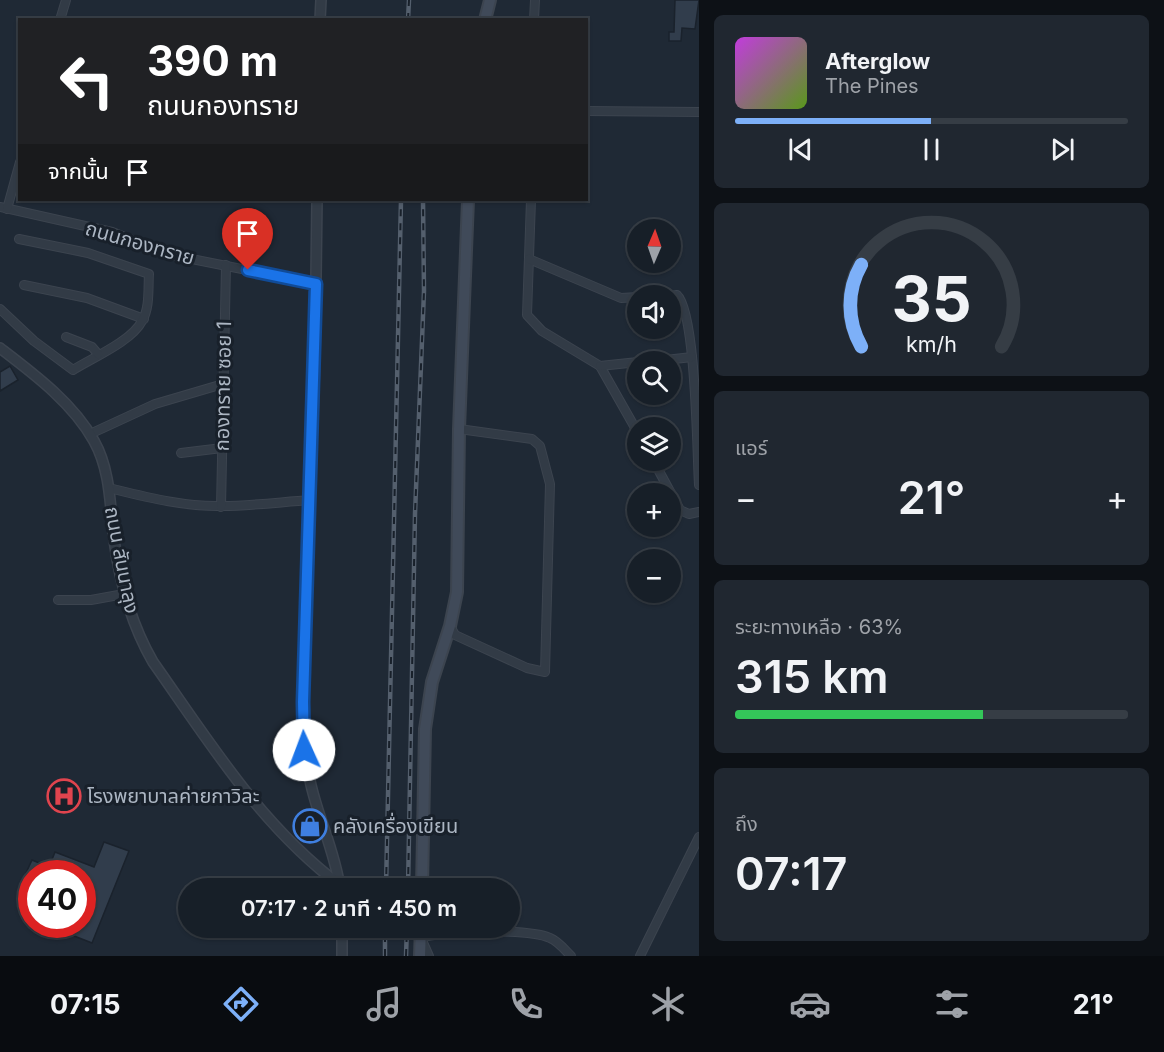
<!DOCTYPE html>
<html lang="th">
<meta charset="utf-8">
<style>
:root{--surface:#171f28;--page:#202730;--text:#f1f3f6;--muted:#9ea2a8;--line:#363d45;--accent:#7db0f8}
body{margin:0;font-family:Inter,"Noto Sans Thai",sans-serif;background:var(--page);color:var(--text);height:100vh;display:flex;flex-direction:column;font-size:22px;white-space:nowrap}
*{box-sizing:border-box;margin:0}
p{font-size:20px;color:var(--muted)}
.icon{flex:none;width:33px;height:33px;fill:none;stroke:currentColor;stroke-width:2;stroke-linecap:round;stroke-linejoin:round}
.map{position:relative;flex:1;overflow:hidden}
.sheet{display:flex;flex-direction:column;gap:15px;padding:15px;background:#0d1116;width:465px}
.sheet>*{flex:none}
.guide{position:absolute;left:18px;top:18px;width:570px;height:183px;border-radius:0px;box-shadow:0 2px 4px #0004,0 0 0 2px var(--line);background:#202124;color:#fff;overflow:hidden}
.needle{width:39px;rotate:2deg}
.buttons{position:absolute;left:627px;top:219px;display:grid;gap:12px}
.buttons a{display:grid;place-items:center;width:54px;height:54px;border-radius:50%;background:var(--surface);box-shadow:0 2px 4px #0004,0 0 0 2px var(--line);font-size:30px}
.speed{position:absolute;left:18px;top:860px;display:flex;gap:12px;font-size:30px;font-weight:700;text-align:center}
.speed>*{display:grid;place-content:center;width:78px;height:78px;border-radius:50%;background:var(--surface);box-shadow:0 2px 4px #0004,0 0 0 2px var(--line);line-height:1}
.speed .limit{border:9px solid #d22;background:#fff;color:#111}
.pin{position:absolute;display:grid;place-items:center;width:51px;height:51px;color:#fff;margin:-62px -26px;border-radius:50% 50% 50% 0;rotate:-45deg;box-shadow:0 0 6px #0007}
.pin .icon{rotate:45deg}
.me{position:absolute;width:66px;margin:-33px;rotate:358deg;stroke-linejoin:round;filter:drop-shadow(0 0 4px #0008)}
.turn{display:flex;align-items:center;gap:21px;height:126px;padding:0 30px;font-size:27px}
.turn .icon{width:78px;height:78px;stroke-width:2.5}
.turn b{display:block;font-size:42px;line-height:51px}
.then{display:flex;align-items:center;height:57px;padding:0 30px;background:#0003;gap:12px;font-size:22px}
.big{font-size:45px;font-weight:600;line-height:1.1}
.sheet .card{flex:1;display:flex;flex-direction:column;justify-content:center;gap:9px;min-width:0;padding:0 21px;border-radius:9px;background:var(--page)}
.sheet .dial{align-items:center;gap:0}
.dial svg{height:156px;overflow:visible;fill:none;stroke:var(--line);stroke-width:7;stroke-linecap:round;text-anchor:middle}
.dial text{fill:var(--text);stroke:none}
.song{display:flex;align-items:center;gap:18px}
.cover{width:72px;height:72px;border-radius:9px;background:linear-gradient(135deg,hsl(290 70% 55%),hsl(90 70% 35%))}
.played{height:6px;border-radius:3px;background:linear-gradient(90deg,var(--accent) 50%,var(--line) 50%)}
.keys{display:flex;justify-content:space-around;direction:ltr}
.heat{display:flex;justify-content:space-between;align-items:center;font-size:33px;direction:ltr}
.charge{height:9px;border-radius:4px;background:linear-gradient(90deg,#34c759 63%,var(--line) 0)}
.trip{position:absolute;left:178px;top:878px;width:342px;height:60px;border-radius:30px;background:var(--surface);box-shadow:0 2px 4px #0004,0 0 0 2px var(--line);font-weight:600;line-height:60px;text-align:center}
.tabs{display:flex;height:96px;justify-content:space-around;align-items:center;background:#090c10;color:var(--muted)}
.tabs .icon{width:42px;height:42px}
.tabs .on{color:var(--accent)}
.tabs b{font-size:27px;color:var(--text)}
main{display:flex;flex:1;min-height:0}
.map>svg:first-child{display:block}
.building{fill:#313d4c;stroke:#1a222c;stroke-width:1.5}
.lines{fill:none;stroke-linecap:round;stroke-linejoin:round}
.minor-casing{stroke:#3c444f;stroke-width:10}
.tertiary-casing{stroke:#3c444f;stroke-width:12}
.secondary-casing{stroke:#3c444f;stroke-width:14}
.minor{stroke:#323b46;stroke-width:8}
.tertiary{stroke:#323b46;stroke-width:9}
.secondary{stroke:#404a59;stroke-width:10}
.rail-casing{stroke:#545f6d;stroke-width:4.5}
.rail{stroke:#18202a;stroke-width:2;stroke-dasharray:7;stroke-linecap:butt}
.route-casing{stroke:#114b97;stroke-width:15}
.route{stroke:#1a73e8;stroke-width:10}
.labels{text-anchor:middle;stroke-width:6;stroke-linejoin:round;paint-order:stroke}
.street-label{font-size:20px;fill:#acb6c3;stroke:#18202a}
.poi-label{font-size:20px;fill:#acb6c3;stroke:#18202a;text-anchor:start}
</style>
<main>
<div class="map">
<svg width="699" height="956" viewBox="0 0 699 956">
<rect width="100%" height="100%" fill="#1f2935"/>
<g class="building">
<polygon points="675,0 699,0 695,29 682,28 681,41 669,41 669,32 674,32"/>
<polygon points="10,366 18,380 0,391 0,372"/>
<polygon points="104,842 129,851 92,943 69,934 73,924 82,924 82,873 26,873 32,860 49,867 55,852 94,867"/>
</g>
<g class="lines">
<g class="minor-casing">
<g id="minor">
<polyline points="60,20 66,0"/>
<polyline points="534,20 535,0"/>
<polyline points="586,111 699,112"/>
<polyline points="531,200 527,315 542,331 600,366 638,433"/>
<polyline points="0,207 112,232 167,254 316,284"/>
<polyline points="7,209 20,162"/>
<polyline points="529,259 621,298 638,297"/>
<polyline points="24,285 87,298 144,319"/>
<path d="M670,296L677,295C696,312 697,453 699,485"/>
<path d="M0,309L34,341L73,370C92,358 132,341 142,321C150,308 148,289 149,274L88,253L19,239"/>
<polyline points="66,337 92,347 98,354"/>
<polyline points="648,362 692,357"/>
<polyline points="600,366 638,362"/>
<polyline points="90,434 155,404 223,384"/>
<polyline points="181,453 222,448"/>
<polyline points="653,460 680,510 689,514 699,512"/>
<path d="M109,488C146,497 184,507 222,506C251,506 281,502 310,500"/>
<polyline points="221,507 226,265"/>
<polyline points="58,600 91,600 124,594"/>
<polyline points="450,626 455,635 527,668 545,672 550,484 540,446 532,439 459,429"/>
<path d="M429,956L421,938C444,931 528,928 550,938C558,941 565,950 571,956"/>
<polyline points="640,956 699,837"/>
</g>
</g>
<g class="tertiary-casing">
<g id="tertiary">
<polyline points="320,20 321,0"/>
<path d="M317,200L315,354L303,702C304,730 304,758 311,785C319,820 335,852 340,888"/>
<path d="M0,348C34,374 73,403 94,441C111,471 110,508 114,540C120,584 131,624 153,662C210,743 260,825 341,886"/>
<polyline points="342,927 342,956"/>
<polyline points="405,927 421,938"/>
</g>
</g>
<g class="secondary-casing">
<g id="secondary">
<polyline points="485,20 490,0"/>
<polyline points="422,888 425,729 432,682 450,626 457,592 459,429 468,200"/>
<polyline points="420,956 421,927"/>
</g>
</g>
<use href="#minor" class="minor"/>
<use href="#tertiary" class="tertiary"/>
<use href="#secondary" class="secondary"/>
<g class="rail-casing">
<g id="rail">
<polyline points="408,20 409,0"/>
<polyline points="386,888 401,200"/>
<polyline points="408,888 415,514 424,291 423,200"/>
<polyline points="385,956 385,927"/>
<polyline points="406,956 407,927"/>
</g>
</g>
<use href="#rail" class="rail"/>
</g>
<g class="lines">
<g class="route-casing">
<polyline id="route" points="248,270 316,284 303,702 304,750"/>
</g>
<use href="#route" class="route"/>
</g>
<defs>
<g id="hospital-ring" transform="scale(1.725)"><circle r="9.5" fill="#18202a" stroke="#e0444e" stroke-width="1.5"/><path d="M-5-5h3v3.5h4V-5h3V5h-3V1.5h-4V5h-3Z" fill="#e0444e"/></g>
<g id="shop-ring" transform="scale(1.725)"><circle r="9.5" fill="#18202a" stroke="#3f7fe0" stroke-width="1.5"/><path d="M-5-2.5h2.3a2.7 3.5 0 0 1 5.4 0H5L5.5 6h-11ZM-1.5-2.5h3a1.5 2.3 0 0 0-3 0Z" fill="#3f7fe0"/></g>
</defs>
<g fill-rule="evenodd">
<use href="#hospital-ring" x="64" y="796"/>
<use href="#shop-ring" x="310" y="826"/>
</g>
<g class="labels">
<g class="street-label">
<text transform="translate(140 243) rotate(16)" y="7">ถนนกองทราย</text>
<text transform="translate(223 386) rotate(-89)" y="7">กองทราย ซอย 1</text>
<text transform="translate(122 560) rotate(79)" y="7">ถนน สันนาลุง</text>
</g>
<g class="poi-label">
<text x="87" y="803">โรงพยาบาลค่ายกาวิละ</text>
<text x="333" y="833">คลังเครื่องเขียน</text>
</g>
</g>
</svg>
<div class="buttons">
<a><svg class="needle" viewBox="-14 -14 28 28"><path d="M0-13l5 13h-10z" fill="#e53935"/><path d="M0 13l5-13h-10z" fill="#9ea2a8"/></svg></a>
<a><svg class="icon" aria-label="sound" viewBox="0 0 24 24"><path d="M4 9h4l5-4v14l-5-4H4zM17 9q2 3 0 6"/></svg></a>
<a><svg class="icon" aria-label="search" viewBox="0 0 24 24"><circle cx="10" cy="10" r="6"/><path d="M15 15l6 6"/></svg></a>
<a><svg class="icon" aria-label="layers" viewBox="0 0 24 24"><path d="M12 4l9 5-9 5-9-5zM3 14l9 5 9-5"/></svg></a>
<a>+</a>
<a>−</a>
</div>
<div class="speed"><div class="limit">40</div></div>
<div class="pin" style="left:248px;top:270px;background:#d93025"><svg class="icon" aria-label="arrive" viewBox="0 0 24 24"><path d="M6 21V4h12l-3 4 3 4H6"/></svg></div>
<svg class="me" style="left:304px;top:750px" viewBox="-20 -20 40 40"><circle r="19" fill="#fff"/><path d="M0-13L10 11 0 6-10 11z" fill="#1a73e8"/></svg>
<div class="trip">07:17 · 2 นาที · 450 m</div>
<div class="guide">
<div class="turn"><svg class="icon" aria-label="left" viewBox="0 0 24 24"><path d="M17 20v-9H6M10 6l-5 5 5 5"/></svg><div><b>390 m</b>ถนนกองทราย</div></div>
<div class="then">จากนั้น<svg class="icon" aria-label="arrive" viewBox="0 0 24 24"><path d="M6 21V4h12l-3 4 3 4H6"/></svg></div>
</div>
</div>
<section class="sheet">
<div class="card">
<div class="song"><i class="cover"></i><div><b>Afterglow</b><p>The Pines</p></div></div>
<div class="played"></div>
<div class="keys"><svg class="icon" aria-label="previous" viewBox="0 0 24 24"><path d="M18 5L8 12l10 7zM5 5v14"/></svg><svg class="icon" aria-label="pause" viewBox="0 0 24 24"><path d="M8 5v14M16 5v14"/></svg><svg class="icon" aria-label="next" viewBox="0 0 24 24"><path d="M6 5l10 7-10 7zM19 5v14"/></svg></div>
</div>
<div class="card dial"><svg viewBox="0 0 100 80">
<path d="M14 69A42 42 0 1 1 86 69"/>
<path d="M14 69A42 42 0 0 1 14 27" stroke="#7db0f8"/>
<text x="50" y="56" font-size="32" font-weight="700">35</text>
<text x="50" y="72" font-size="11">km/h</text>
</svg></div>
<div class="card"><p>แอร์</p>
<div class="heat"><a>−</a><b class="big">21°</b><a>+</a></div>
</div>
<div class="card"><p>ระยะทางเหลือ · 63%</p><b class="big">315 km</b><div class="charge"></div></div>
<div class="card"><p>ถึง</p><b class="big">07:17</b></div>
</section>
</main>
<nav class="tabs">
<b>07:15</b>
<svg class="icon on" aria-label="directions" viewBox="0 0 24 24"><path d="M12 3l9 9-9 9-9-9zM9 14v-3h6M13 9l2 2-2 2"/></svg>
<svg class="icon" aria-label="music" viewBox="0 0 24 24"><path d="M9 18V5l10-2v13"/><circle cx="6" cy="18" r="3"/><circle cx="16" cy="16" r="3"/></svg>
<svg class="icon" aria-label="phone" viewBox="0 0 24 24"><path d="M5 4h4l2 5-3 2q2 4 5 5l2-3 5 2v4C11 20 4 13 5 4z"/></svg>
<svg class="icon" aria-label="climate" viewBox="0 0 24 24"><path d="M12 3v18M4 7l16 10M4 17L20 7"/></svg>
<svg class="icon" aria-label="car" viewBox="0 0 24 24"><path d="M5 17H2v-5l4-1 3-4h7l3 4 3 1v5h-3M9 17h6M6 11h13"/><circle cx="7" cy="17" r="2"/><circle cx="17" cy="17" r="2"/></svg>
<svg class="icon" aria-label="filters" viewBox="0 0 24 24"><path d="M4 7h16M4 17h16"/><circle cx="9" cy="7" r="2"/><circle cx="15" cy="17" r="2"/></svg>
<b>21°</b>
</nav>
